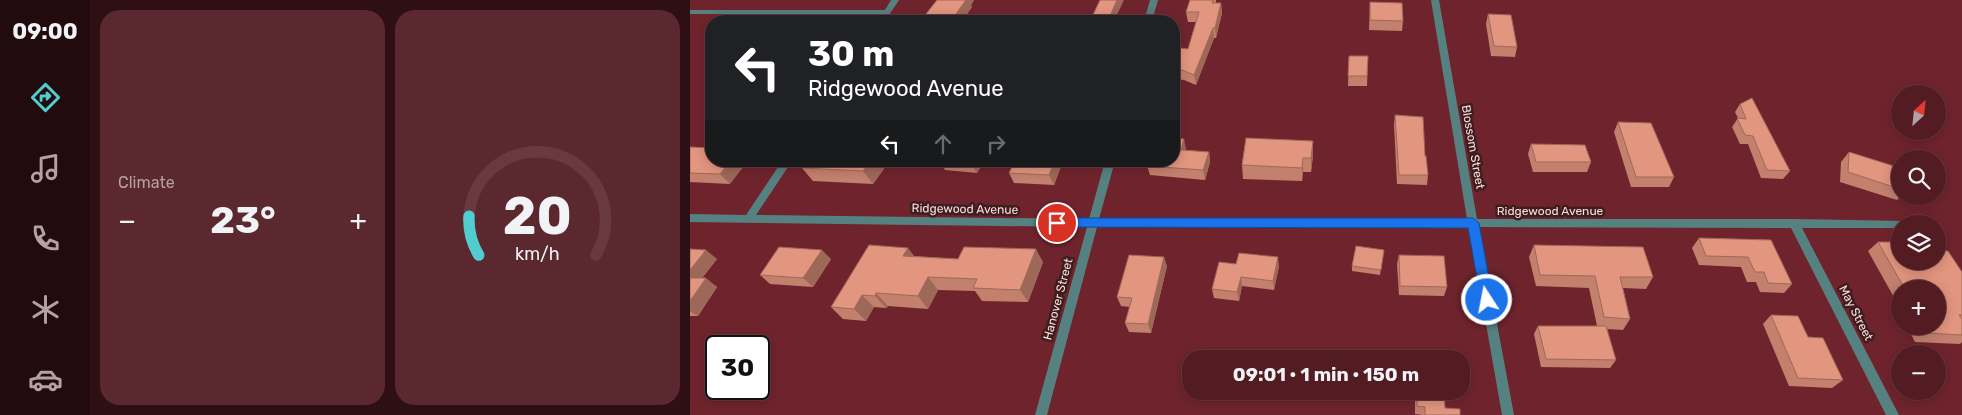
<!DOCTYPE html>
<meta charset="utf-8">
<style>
:root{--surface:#531b22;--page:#5c282f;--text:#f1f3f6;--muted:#b5a1a5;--line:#693940;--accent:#52cdcf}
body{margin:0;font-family:Rubik,sans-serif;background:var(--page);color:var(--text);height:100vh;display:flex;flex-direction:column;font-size:19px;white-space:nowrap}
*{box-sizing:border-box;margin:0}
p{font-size:16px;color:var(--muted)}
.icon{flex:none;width:28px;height:28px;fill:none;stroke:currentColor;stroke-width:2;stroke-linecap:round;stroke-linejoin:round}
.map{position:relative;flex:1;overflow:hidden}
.drawer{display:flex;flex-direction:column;gap:10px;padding:10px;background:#2e0f13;width:600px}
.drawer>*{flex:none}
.guide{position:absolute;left:15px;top:15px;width:475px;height:152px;border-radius:20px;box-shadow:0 2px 12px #0003,0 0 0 1px var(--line);background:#202124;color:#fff;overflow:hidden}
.needle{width:32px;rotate:27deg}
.buttons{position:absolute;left:1201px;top:85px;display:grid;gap:10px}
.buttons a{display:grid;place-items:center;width:55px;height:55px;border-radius:50%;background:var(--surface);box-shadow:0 2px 12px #0003,0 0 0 1px var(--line);font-size:25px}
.speed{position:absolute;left:15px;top:335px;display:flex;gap:10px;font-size:25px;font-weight:700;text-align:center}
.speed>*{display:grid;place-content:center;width:65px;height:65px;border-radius:50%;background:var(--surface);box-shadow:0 2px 12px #0003,0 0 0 1px var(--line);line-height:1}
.speed .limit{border:2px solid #111;border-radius:8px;background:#fff;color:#111}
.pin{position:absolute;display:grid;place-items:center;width:42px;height:42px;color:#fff;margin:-21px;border:2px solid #fff;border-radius:50%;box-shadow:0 1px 5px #0007}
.me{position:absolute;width:55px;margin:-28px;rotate:349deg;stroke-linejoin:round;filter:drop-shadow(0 0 4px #0008)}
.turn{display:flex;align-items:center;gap:18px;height:105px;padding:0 20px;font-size:22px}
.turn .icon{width:65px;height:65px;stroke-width:2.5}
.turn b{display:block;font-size:35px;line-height:42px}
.lanes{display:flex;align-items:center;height:48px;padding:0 20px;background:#0003;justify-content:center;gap:25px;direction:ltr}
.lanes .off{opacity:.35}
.big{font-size:38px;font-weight:700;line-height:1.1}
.drawer .tile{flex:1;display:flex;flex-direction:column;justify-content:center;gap:8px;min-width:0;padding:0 18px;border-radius:20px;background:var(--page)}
.drawer .dial{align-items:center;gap:0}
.dial svg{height:130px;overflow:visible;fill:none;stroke:var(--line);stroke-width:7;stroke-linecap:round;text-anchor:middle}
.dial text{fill:var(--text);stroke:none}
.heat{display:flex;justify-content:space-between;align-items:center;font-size:28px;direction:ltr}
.drawer .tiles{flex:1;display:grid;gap:10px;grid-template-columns:repeat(2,1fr)}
.trip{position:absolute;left:492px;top:350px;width:288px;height:50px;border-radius:20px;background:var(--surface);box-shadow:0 2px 12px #0003,0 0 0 1px var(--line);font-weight:700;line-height:50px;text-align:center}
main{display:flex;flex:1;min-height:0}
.tab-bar{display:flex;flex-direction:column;width:90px;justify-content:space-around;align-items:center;background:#210b0e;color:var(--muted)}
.tab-bar .icon{width:35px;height:35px}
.tab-bar .active{color:var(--accent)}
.tab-bar b{font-size:22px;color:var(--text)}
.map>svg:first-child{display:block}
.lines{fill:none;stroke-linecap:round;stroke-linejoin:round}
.street{fill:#568181;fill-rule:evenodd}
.wall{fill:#c2806d}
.shaded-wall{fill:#9e6859}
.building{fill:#e2957f;stroke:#9e6859}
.route{fill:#1a73e8;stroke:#114b97}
.labels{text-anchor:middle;stroke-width:5;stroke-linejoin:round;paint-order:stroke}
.street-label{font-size:12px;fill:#faddde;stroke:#3e1d1f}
</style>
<main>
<nav class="tab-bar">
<b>09:00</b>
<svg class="icon active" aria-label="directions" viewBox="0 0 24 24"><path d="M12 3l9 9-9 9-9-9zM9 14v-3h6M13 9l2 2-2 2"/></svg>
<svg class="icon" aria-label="music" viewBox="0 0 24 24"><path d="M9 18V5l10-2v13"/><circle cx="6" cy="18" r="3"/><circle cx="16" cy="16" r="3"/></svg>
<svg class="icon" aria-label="phone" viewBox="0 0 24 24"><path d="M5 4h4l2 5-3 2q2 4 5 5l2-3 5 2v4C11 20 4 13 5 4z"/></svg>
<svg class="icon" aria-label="climate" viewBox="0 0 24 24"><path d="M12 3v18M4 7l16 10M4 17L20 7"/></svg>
<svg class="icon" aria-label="car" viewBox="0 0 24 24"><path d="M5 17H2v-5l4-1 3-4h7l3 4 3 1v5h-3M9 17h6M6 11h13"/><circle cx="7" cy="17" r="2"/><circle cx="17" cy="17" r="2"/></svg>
</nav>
<section class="drawer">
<div class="tiles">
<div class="tile"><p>Climate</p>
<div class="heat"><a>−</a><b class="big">23°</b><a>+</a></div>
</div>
<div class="tile dial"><svg viewBox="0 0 100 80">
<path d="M14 69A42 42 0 1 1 86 69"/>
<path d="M14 69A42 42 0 0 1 8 45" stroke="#52cdcf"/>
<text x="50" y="56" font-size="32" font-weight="700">20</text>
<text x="50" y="72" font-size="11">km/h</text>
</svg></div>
</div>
</section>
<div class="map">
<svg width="1272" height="415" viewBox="0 0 1272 415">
<rect width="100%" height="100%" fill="#6f242d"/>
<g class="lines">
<g class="street">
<polygon points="201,0 209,0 195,21 187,21 192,14 0,14 0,10 195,10"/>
<polygon points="460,0 468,0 462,21 454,21"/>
<polygon points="741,0 749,0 787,219 1104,219 1214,221 1215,224 1210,224 1210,228 1112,228 1209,415 1196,415 1101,228 789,227 824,415 812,415 779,227 407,227 357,415 345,415 397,227 0,222 0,214 56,215 92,161 102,161 66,215 399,219 415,161 425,161 409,219 777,219"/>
</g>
</g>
<g class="wall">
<polygon points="500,0 526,0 526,3 531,3 532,13 526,38 524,38 506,85 494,80 484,79 484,62 498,49 506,22 498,22 496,12"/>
<polygon points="680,2 713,21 712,31 679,30"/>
<polygon points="281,6 282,7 272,21 233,21 232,19"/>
<polygon points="798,14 827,47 825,57 801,56 796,24"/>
<polygon points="659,56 678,56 677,86 658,86"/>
<polygon points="1050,104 1100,171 1093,179 1071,178 1058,144 1050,144 1042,127 1048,118 1045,112"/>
<polygon points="705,115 735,156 738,175 737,185 707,184 704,125"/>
<polygon points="928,122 984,177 979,187 941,187 924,132"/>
<polygon points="841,144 901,162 897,172 843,172 838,154"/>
<polygon points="0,147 21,148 40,184 0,182"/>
<polygon points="496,149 496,150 519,152 520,162 515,180 460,175 457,166"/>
<polygon points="1159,152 1210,168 1210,196 1211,196 1207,200 1150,182 1151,162"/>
<polygon points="623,155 621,172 613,172 612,181 553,179 552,165"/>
<polygon points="117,161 197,161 198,163 183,184 123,181 112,168"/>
<polygon points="250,161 294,161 287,173 255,170"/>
<polygon points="373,161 364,185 324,183 319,173"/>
<polygon points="1219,196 1241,196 1236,201"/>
<polygon points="1009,238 1081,240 1102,284 1094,293 1070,292 1066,282 1057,282 1051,267 1009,265 1002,248"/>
<polygon points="1188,242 1210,261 1272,272 1272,342 1270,344 1225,342 1217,326 1248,326 1248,289 1210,289 1210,308 1178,251"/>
<polygon points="844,245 963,277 956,289 933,288 940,319 933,330 917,329 926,360 920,368 851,367 844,334 848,326 907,326 899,288 846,286 839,257"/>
<polygon points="0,249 27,259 12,278 27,287 8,316 0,316"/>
<polygon points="694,250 690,275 662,271 662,266"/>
<polygon points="709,255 757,287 754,296 709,295 707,264"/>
<polygon points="224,256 268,259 353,262 338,302 292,301 285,291 248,290 238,309 198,306 196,308 184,307 176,321 153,319 141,307"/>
<polygon points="141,259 123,287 80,284 70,275"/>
<polygon points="546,264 589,266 584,290 552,286 549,301 524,298 522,289"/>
<polygon points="477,266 461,333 439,332 435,323 440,307 431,306 427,297"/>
<polygon points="1081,315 1118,337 1153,380 1142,388 1099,386 1073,324"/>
<polygon points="725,391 754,391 755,408 770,415 733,415 725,414"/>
</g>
<g class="shaded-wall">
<polygon points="276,0 284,0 281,6 282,7 272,21 261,21"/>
<polygon points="427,0 434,0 424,21 418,21"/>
<polygon points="531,3 532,13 526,38 525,28"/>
<polygon points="523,28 524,38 506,85 504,75"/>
<polygon points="494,139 496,149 493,160 491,150"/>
<polygon points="623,141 623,155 621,172 621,158"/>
<polygon points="519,152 520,162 515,180 513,170"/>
<polygon points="613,158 613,172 612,181 612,168"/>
<polygon points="41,161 58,161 40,184 30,174"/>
<polygon points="180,161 197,161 198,163 183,184 173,171"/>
<polygon points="283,161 294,161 287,173 281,164"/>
<polygon points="365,161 373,161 364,185 359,175"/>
<polygon points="218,248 228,261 213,256"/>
<polygon points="346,249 353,262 338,302 330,290"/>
<polygon points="16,250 27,259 5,287 0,283 0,270"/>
<polygon points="132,250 141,259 123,287 113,278"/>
<polygon points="474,257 477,266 461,333 458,324"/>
<polygon points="588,257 589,266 584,290 583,281"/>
<polygon points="238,277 248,290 238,309 228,296"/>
<polygon points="551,277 552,286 549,301 547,292"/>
<polygon points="16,278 27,287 8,316 0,311 0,301"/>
<polygon points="186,293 198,306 196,308 185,296"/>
<polygon points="172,295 184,307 176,321 164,309"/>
</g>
<g class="building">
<polygon points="247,0 276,0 261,21 238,21 239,19 232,19"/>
<polygon points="410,0 427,0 418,21 400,21"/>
<polygon points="500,0 523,0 522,3 531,3 525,28 523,28 504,75 492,70 484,69 484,62 490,48 498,49 509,12 496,12"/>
<polygon points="680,2 712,3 713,21 680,20"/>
<polygon points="798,14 821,15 827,47 804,46"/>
<polygon points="659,56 678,56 677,76 658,76"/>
<polygon points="1062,98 1100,171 1077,170 1063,136 1055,135 1047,118 1056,119 1050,104"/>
<polygon points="705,115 733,117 735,156 736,156 738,175 709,175"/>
<polygon points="928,122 961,123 984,177 946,177"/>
<polygon points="484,138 494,139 491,150 519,152 513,170 457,166 459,161 484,161"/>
<polygon points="556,138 623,141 621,158 613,158 612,168 552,165"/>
<polygon points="841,144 895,145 901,162 846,162"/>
<polygon points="0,147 21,148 21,161 41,161 30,174 0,173"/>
<polygon points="1159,152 1210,168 1210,189 1158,172"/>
<polygon points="117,161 180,161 173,171 112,168"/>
<polygon points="257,161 283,161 281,164"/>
<polygon points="325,161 365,161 359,175 319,173"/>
<polygon points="1009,238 1081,240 1102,284 1078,283 1074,272 1065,272 1058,257 1016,256"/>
<polygon points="1188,242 1210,242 1210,261 1248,261 1248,251 1258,251 1272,272 1272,315 1269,315 1272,319 1272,335 1237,333 1233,326 1248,326 1248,289 1215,289"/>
<polygon points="179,245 218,248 213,256 268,259 274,247 346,249 330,290 283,288 287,279 238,277 228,296 186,293 185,296 172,295 164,309 141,307"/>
<polygon points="844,245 953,247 963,277 930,277 940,319 914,317 905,276 850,275"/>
<polygon points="666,246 694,250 691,270 662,266"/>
<polygon points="89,247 132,250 113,278 70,275"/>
<polygon points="0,249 16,250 0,270"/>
<polygon points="549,253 588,257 583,281 551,277 547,292 522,289 529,262 546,264"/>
<polygon points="439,255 474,257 458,324 435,323 442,298 427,297"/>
<polygon points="709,255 754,256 757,287 710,286"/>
<polygon points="0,278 16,278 0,301"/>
<polygon points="1081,315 1108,316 1118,337 1133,338 1153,380 1108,378"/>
<polygon points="848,326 916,326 926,360 856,359"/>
<polygon points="727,391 754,391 755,408 770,409 770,415 735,415 735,407 727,406"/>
</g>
<polygon class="route" points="367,218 783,218 789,223 803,300 802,304 797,305 793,304 791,300 778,228 367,227 361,223"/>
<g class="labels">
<g class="street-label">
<text transform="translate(783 147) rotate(80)" y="4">Blossom Street</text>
<text transform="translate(275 209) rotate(1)" y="4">Ridgewood Avenue</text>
<text x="860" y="215">Ridgewood Avenue</text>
<text transform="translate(368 299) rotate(-75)" y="4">Hanover Street</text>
<text transform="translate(1166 313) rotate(63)" y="4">May Street</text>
</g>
</g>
</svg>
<div class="buttons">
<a><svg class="needle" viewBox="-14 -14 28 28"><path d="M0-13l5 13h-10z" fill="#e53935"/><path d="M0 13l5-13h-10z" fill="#b5a1a5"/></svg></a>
<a><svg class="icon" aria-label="search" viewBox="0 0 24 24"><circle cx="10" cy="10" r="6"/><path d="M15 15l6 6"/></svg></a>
<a><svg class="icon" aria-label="layers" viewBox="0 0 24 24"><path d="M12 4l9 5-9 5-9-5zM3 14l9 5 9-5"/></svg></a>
<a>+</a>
<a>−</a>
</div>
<div class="speed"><div class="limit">30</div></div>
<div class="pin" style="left:367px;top:223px;background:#d93025"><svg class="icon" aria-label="arrive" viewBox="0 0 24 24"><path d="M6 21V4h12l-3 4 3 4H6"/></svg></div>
<svg class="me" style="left:797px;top:300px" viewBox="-20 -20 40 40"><circle r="17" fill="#1a73e8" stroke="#fff" stroke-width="3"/><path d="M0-11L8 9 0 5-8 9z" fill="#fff"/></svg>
<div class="trip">09:01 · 1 min · 150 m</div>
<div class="guide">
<div class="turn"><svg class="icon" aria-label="left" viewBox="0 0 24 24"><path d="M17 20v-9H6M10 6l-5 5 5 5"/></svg><div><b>30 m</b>Ridgewood Avenue</div></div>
<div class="lanes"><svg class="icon" aria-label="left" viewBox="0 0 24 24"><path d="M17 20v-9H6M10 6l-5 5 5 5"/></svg><svg class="icon off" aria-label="ahead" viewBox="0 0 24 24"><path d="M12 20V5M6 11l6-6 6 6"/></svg><svg class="icon off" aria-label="right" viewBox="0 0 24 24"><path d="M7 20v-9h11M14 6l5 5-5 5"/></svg></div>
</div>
</div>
</main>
